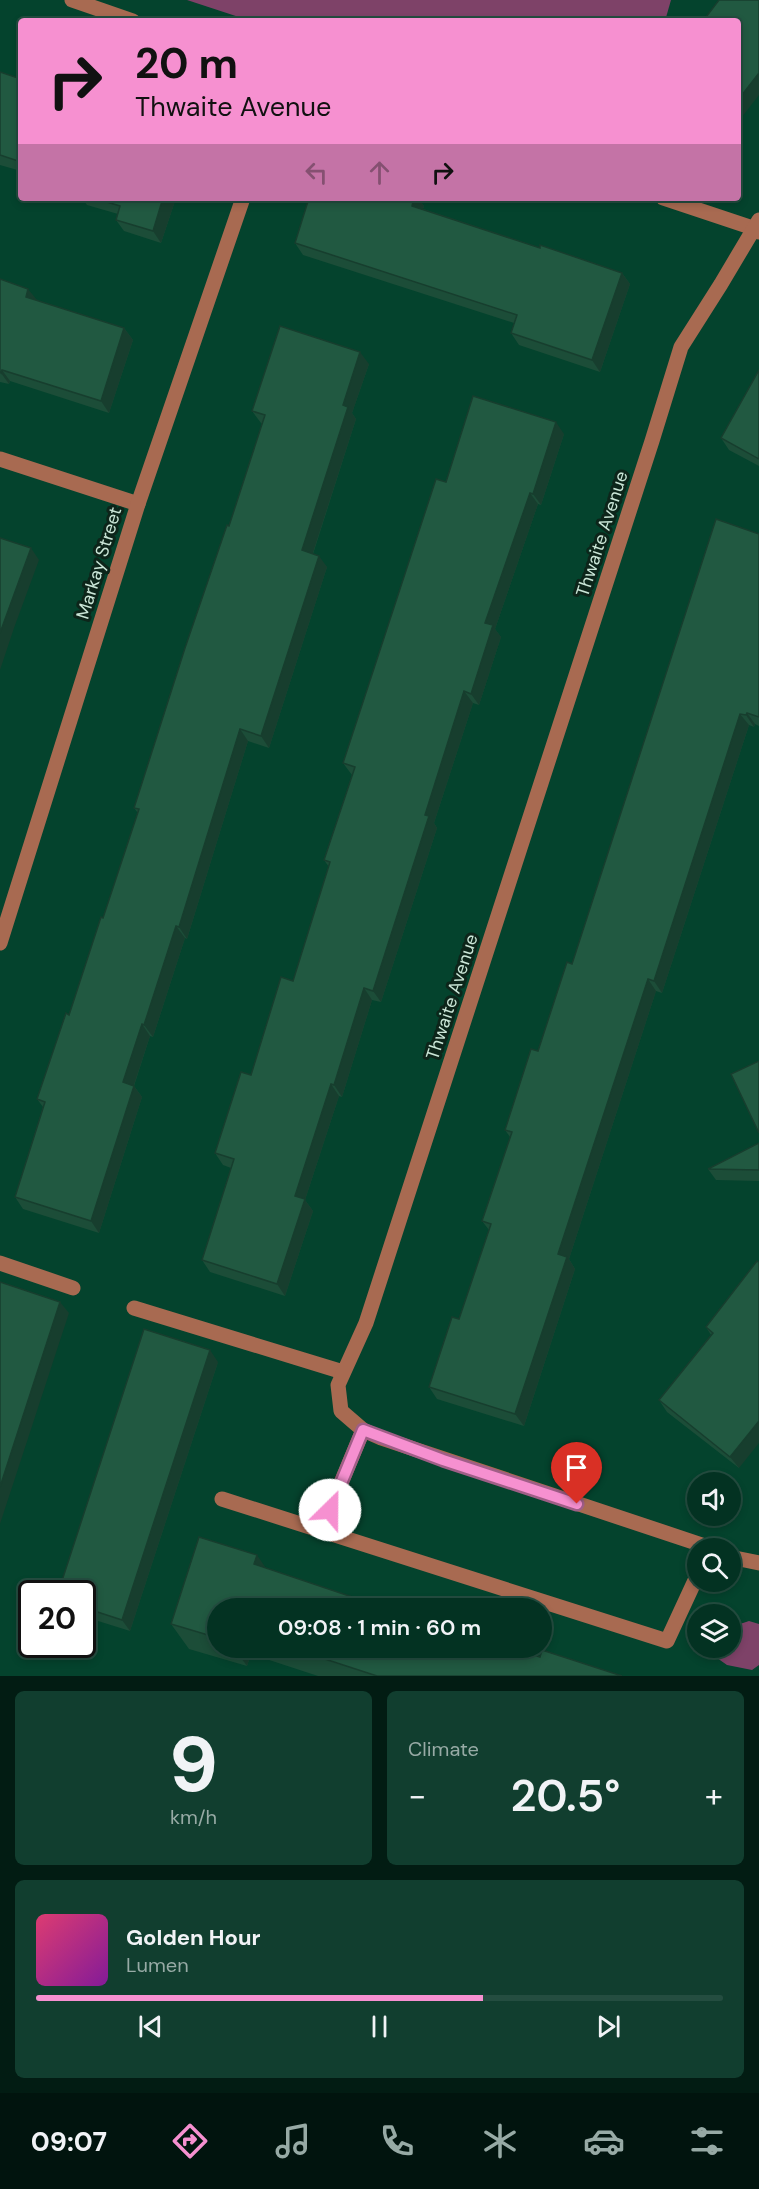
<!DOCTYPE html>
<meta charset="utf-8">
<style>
:root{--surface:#033222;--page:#113e2f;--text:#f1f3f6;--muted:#97aaa5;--line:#244d40;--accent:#f690d0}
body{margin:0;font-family:"DM Sans",sans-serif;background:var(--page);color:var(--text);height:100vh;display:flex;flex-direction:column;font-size:22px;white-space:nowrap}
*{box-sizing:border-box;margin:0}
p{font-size:20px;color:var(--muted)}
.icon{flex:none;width:33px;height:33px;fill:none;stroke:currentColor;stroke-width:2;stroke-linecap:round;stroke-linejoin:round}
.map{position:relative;height:1676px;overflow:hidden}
.panel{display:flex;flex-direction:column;gap:15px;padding:15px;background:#021c13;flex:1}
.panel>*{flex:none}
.top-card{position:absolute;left:18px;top:18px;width:723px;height:183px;border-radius:6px;box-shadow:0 3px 9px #0003,0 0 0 2px var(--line);background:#f690d0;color:#111;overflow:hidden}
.buttons{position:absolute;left:687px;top:1472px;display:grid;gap:12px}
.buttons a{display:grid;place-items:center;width:54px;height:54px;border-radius:50%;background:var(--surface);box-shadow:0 3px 9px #0003,0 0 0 2px var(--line);font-size:30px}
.speed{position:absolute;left:18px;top:1580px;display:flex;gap:12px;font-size:30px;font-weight:700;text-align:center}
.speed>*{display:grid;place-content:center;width:78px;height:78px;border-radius:50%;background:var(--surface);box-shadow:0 3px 9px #0003,0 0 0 2px var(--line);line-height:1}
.speed .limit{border:3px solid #111;border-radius:9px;background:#fff;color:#111}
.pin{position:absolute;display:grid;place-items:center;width:51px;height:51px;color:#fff;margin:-62px -26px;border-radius:50% 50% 50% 0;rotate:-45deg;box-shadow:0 0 6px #0007}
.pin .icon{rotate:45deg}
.me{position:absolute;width:66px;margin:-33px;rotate:23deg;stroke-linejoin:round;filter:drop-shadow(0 0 4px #0008)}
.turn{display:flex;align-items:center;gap:21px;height:126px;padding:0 18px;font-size:27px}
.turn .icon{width:78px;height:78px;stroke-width:2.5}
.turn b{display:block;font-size:42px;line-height:51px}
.lanes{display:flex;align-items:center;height:57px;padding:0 18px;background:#0003;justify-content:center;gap:30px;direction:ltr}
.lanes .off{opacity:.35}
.big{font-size:45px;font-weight:600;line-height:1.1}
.panel .widget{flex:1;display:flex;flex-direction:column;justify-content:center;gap:9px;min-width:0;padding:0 21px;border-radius:9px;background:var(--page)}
.panel .dial{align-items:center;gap:0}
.dial b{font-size:78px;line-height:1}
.song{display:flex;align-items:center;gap:18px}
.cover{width:72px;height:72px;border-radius:9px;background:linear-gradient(135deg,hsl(340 70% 55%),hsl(290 70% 35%))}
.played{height:6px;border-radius:3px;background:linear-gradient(90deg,var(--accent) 65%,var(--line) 65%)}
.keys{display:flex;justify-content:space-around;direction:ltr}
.heat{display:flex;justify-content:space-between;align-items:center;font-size:33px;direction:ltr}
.panel .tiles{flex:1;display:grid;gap:15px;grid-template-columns:1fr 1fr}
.widget:last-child{grid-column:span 2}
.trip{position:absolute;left:207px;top:1598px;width:345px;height:60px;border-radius:30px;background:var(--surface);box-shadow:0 3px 9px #0003,0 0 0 2px var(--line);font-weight:600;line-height:60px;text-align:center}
.menu{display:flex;height:96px;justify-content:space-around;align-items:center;background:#01140e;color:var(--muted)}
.menu .icon{width:42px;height:42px}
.menu .current{color:var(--accent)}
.menu b{font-size:27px;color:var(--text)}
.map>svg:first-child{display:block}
.green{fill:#7e4268}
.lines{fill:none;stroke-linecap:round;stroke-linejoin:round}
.minor{stroke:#a86a51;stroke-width:15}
.wall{fill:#1c4d38}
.shaded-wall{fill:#173e2e}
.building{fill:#215941;stroke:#173e2e;stroke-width:1.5}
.route-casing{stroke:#a05e87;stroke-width:15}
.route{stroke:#f690d0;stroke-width:10}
.labels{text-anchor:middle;stroke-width:6;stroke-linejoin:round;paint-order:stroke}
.street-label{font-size:18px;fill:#cbe7d8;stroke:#0d251a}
</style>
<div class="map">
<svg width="759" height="1676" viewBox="0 0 759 1676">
<rect width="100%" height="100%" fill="#04432d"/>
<g class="green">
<polygon points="187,0 671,0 665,21 251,21"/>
<polygon points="749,1621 759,1624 759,1665 752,1670 727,1665 707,1651 708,1647 730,1647 731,1627"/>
</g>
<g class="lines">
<g class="minor">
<polyline points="72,0 133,21"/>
<polyline points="663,198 753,228 759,232"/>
<polyline points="0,459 138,504"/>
<polyline points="0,943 138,504 243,198"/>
<polyline points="0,1263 73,1288"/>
<polyline points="134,1308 343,1372"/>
<polyline points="222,1499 667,1641 698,1574"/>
<polyline points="321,1531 363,1430"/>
<polyline points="711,1548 381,1438 363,1430 341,1411 338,1385 366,1323 652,441 681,347 721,284 759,220"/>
<polyline points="730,1557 759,1563"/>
</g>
</g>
<g class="wall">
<polygon points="0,72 21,79 21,171 0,165"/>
<polygon points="82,198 176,198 161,243 124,231 116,220 118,214 87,205"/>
<polygon points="309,198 418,198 424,206 423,209 540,248 622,273 630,284 600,372 519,345 511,333 514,323 303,255 295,243"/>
<polygon points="0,279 36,300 124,328 133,340 109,413 10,381 9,384 0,382"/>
<polygon points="369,364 352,413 356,419 313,554 327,567 269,748 248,741 187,939 185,938 153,1037 150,1036 134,1086 142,1097 99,1233 23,1209 15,1197 43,1107 37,1099 69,1015 103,918 138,813 134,808 229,526 262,424 261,423 252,411"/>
<polygon points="759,370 759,466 729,450 721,438"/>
<polygon points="564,434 541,505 538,504 495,629 501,637 479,705 473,703 434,823 437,828 381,1002 372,1000 342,1097 339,1096 305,1200 313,1211 285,1296 210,1272 202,1260 231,1168 223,1165 215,1153 293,981 329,867 324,860 352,775 343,763 446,482"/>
<polygon points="759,534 759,726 755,724 754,727 749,725 662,993 656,991 569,1259 575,1269 524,1426 437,1399 429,1387 459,1319 489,1230 482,1221 510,1137 505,1130 538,1051 572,964"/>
<polygon points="759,1143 759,1181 716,1180 708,1169"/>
<polygon points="757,1261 739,1468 667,1412 659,1400 711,1335 706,1327"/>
<polygon points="218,1362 130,1631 82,1616 82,1593"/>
<polygon points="218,1608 218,1647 510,1647 540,1657 622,1676 318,1676 251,1654 247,1666 189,1649 171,1624"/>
</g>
<g class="shaded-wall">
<polygon points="759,73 759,95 738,122 738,100"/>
<polygon points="163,198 176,198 161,243 153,231"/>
<polygon points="414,198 418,198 424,206 420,217 412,206"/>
<polygon points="622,273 630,284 600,372 592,360"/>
<polygon points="28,289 37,300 26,297"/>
<polygon points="124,328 133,340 109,413 101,401"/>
<polygon points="360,352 369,364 352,413 356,419 310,562 302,550 343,405"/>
<polygon points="2,370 10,381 9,384 1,373"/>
<polygon points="556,422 564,434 541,505 533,494"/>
<polygon points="530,493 538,504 495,629 501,637 479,705 471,694 485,623"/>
<polygon points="31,548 39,560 14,628 0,670 0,633"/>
<polygon points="319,556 327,567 269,748 261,736"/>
<polygon points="464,691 473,703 434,823 437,828 381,1002 373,991 425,815"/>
<polygon points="747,713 755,724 754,727 746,715"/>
<polygon points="740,714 749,725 662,993 654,981"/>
<polygon points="240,729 248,741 187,939 179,927"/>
<polygon points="176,926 185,938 153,1037 144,1025"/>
<polygon points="648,979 656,991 569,1259 575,1269 524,1426 515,1414 558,1254"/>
<polygon points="364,988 372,1000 342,1097 334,1085"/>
<polygon points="142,1024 150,1036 131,1094 123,1082"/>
<polygon points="331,1084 339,1096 305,1200 313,1211 285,1296 277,1284 295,1196"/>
<polygon points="134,1086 142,1097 99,1233 91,1221"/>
<polygon points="60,1302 69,1313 0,1524 0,1487"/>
<polygon points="210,1350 218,1362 130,1631 122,1620"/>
<polygon points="759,1421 759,1443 739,1468 730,1457"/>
<polygon points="257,1555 274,1580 254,1564"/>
<polygon points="233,1647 246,1647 251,1654 247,1666"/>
</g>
<g class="building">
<polygon points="719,0 759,0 759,73 738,100 738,21 703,21"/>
<polygon points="0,72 21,79 21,162 0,155"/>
<polygon points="94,198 163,198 153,231 116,220 120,206"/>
<polygon points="309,198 414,198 412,206 540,248 540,245 622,273 592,360 511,333 517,315 295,243"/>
<polygon points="0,279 28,289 26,297 124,328 101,401 2,370 1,373 0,372"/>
<polygon points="280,326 360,352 343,405 348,407 302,550 319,556 261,736 240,729 179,927 176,926 144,1025 142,1024 123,1082 134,1086 91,1221 15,1197 45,1102 37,1099 66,1013 69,1015 101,917 103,918 139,809 134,808 185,648 227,525 229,526 265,415 252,411"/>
<polygon points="759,370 759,459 721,438"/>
<polygon points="473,396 556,422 533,494 530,493 485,623 493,625 471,694 464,691 425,815 429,816 373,991 364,988 334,1085 331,1084 295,1196 305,1199 277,1284 202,1260 234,1159 215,1153 241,1072 251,1075 281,977 293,981 330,862 324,860 355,767 343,763 436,479 446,482"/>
<polygon points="716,519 759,534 759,717 747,713 746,715 740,714 654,981 648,979 558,1254 567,1257 515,1414 429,1387 452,1317 459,1319 491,1224 482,1221 512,1132 505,1130 531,1049 538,1051 567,962 572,964"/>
<polygon points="0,538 31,548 0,633"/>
<polygon points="759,1061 759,1133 731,1074"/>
<polygon points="759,1143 759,1170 708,1169"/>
<polygon points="757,1261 759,1262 759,1421 730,1457 659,1400 713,1333 706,1327"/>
<polygon points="0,1282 60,1302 0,1487"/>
<polygon points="144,1329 210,1350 122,1620 82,1607 82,1593 58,1593"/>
<polygon points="199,1537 257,1555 254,1564 385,1608 218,1608 218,1638 171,1624"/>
<polygon points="288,1647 510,1647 540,1657 542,1650 622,1676 377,1676"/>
</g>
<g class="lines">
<g class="route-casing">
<polyline id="route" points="330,1510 363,1430 443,1460 577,1504"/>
</g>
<use href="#route" class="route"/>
</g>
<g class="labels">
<g class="street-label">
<text transform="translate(602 534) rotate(-72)" y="6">Thwaite Avenue</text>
<text transform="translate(99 563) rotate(-73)" y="6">Markay Street</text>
<text transform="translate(452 997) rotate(-72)" y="6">Thwaite Avenue</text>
</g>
</g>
</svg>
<div class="buttons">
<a><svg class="icon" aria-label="sound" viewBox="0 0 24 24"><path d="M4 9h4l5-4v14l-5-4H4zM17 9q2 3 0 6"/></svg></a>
<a><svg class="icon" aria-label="search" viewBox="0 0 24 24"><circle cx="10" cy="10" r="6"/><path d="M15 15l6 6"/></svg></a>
<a><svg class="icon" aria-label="layers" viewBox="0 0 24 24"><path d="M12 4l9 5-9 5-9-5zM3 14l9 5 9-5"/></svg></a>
</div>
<div class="speed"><div class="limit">20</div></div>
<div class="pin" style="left:577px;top:1504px;background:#d93025"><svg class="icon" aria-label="arrive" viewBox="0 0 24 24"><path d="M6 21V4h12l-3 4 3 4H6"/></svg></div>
<svg class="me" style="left:330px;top:1510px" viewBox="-20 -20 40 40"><circle r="19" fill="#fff"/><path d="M0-13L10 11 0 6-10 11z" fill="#f690d0"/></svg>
<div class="trip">09:08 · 1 min · 60 m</div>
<div class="top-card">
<div class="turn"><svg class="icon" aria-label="right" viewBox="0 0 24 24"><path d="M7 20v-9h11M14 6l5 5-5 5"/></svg><div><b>20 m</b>Thwaite Avenue</div></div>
<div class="lanes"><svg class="icon off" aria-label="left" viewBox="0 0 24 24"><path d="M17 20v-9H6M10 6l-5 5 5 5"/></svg><svg class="icon off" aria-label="ahead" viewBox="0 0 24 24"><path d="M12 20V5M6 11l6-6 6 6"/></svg><svg class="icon" aria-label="right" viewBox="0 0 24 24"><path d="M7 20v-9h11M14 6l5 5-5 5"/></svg></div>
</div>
</div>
<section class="panel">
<div class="tiles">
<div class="widget dial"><b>9</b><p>km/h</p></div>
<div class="widget"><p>Climate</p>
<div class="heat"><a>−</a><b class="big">20.5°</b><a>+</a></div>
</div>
<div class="widget">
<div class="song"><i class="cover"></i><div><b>Golden Hour</b><p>Lumen</p></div></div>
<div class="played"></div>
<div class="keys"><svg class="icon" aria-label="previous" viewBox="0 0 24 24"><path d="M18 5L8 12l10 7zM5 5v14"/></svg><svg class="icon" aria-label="pause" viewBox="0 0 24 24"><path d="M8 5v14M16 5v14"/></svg><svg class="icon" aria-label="next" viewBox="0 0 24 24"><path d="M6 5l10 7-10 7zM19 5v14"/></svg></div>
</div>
</div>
</section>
<nav class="menu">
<b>09:07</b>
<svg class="icon current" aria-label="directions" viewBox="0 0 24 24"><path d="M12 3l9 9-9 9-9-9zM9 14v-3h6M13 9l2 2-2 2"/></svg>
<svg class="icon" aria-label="music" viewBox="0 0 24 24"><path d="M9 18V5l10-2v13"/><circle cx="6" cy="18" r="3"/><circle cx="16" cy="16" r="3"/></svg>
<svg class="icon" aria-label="phone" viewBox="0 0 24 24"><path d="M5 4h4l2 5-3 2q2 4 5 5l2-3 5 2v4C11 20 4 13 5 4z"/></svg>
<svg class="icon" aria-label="climate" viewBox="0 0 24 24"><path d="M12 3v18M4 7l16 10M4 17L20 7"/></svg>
<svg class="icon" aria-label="car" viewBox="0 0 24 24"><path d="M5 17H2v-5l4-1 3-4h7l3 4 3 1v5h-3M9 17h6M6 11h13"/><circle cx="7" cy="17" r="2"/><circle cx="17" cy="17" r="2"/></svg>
<svg class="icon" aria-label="filters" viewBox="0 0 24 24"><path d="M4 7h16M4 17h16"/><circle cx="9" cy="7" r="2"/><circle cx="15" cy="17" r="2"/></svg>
</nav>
